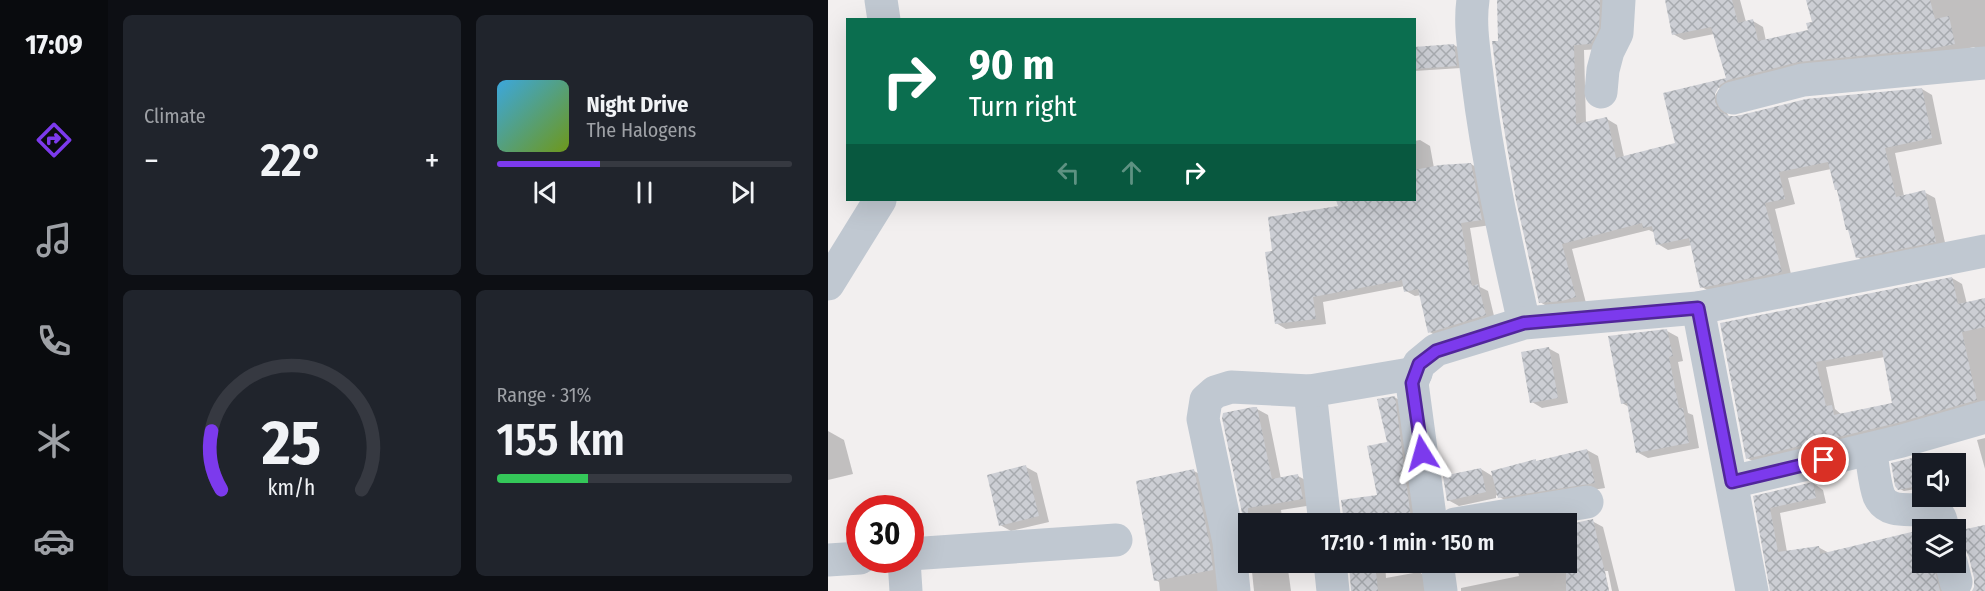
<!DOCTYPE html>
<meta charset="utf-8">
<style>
:root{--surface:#171b24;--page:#20242c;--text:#f1f3f6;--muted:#9ea1a6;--line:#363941;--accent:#7c3aed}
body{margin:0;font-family:"Fira Sans Condensed",sans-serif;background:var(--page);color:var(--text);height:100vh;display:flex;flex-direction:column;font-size:22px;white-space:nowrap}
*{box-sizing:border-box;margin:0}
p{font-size:20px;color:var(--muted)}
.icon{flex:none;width:33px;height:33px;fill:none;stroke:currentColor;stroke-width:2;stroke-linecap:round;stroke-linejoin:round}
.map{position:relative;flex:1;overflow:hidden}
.panel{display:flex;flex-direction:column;gap:15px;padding:15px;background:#0d0f14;width:720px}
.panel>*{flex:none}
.top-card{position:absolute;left:18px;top:18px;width:570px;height:183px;border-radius:0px;box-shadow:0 6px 24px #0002;background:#0b6e4f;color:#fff;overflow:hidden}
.fabs{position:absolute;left:1084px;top:453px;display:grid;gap:12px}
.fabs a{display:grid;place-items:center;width:54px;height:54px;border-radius:0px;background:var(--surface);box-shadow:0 6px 24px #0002;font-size:30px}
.speed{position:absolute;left:18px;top:495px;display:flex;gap:12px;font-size:30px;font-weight:700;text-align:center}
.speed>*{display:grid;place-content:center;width:78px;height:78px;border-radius:50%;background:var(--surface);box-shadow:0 6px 24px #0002;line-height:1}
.speed .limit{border:9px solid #d22;background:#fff;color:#111}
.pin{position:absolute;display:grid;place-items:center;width:51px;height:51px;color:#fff;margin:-26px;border:3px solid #fff;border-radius:50%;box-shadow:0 2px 6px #0007}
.me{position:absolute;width:66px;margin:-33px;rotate:352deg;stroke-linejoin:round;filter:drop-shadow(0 0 4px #0008)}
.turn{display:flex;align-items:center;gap:21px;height:126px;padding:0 24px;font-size:27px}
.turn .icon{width:78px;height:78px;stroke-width:2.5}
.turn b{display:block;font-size:42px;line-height:51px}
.lanes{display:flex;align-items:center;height:57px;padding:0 24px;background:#0003;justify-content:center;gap:30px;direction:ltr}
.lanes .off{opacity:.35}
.big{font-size:45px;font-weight:600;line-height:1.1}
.panel .widget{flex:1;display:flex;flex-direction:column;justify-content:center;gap:9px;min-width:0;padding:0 21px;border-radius:9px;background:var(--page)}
.panel .dial{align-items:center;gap:0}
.dial svg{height:156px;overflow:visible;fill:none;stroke:var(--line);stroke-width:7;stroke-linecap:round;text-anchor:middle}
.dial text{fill:var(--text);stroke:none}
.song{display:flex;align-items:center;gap:18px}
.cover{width:72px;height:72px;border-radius:9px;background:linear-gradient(135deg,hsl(200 70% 55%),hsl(80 70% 35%))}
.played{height:6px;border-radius:3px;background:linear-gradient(90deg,var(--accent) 35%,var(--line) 35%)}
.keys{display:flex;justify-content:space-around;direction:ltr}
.heat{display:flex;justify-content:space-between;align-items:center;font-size:33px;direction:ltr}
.charge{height:9px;border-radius:4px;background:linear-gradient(90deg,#34c759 31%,var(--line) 0)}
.panel .tiles{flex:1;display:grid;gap:15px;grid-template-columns:repeat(2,1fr)}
.trip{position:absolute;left:410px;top:513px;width:339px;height:60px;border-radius:0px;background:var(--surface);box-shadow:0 6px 24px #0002;font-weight:600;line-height:60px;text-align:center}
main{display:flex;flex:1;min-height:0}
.tabs{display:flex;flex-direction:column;width:108px;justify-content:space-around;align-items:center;background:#090b0e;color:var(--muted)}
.tabs .icon{width:42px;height:42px}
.tabs .selected{color:var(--accent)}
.tabs b{font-size:27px;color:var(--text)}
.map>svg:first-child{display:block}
.shadow{fill:#0003;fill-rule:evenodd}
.building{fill:url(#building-cross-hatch);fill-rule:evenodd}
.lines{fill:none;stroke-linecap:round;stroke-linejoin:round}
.street{stroke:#c0c8d1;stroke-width:33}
.route-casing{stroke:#51269a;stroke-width:15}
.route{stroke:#7c3aed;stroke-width:10}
</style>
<main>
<nav class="tabs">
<b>17:09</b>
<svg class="icon selected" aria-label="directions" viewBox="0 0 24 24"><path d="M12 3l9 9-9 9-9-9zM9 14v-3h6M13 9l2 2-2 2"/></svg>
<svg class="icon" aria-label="music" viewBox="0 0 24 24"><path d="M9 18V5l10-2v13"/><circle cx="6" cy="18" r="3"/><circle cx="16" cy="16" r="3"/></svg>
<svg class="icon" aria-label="phone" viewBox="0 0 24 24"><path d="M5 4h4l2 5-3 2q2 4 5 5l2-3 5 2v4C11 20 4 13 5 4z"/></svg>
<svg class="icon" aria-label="climate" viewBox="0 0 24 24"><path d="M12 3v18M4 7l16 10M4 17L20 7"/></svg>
<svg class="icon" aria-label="car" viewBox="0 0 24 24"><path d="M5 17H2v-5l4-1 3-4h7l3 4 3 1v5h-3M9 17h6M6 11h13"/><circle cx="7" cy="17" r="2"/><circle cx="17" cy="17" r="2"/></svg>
</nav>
<section class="panel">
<div class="tiles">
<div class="widget"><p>Climate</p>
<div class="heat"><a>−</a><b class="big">22°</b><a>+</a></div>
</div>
<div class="widget">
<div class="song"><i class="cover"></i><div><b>Night Drive</b><p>The Halogens</p></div></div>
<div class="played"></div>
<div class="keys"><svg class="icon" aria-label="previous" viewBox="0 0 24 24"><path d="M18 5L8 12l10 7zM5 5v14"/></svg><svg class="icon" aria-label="pause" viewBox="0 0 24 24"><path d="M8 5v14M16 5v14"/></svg><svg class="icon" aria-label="next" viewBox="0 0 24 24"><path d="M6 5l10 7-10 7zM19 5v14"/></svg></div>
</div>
<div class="widget dial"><svg viewBox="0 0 100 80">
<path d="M14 69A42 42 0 1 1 86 69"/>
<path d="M14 69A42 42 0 0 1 9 39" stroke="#7c3aed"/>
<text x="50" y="56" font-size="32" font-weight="700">25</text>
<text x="50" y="72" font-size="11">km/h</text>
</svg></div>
<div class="widget"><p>Range · 31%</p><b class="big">155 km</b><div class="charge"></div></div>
</div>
</section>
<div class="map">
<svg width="1157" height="591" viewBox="0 0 1157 591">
<defs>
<pattern id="building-cross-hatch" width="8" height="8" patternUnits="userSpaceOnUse" patternTransform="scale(1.5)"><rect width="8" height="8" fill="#ccced4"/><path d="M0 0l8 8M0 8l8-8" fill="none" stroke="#a7aaaf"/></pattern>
</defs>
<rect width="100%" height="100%" fill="#f2efef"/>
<g class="shadow">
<path d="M670,0H779L773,49L756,50L758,123L779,119L789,125L796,157L849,145L837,94L899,79L886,34L856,40L845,34L838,0H912L918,22L925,21L935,27L938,41L982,31L986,23L980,0H1157V50L1152,51L1146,47L1112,55L897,109L901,117L1094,89L1104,95L1114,144L1067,153L1076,196L1096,192L1107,198L1118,247L1040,263L1029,257L1003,169L960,178L967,204L947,209L964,278L884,293L874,287L864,245L840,250L830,244L827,233L821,230L744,249L758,303L722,308L712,302L672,42ZM888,88H892L884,100Z"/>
<polygon points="626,45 631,48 633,68 586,71 586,48"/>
<polygon points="592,140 602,146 606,168 643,164 653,170 663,225 642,228 652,287 660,291 667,320 611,338 602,332 593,295 587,296 578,291 577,286 495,302 498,324 458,329 448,323 446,253 511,208 510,200 586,200 586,141"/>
<path d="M1124,278L1134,284L1139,304L1157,302V406L930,464L919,458L894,324ZM1057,357L1066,404L1014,415L1007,409L998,367Z"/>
<polygon points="839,331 850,337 855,361 850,362 860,413 865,415 871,448 820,458 809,452 801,407 794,403"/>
<polygon points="720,348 731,354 740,403 714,408 704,402"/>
<polygon points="566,397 577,403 593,524 517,524 515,501 551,497"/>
<polygon points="429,409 440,415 453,479 470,476 481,482 485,505 453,510 455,524 420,524 420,534 396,418"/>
<polygon points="0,431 16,440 25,474 0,480"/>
<polygon points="1157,438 1157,469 1149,440"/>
<polygon points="759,450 770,456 777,488 682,503 668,495 668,498 631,506 620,500 653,469 666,477 708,461 710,462"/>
<polygon points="1084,459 1089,462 1094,488 1076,491 1070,488"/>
<polygon points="198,467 209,473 221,522 183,531 172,525"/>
<polygon points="366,471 377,477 397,591 332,591 331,582 328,580"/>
<polygon points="985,483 995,490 998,503 952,513 959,552 990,547 1001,553 1095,562 1116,562 1120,591 944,591 927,497"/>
<polygon points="764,521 775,527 791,591 784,591 780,571 777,571 781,591 633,591 633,588 691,576 688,562 738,562 738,526"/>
<polygon points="423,562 459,562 463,591 426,591"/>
<polygon points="522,562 557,562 558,578 591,572 602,579 604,591 525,591"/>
</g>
<g class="building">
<polygon points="669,0 772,0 771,28 763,44 746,45 748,124 779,117 788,158 847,143 835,93 898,78 883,27 844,35 837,0 904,0 910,23 925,19 930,41 980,30 978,23 984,22 978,0 1102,0 1107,19 1121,16 1127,44 1101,49 970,62 900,80 892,85 887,94 887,102 892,111 901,116 909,116 978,99 1094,88 1104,138 1057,148 1068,197 1097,190 1108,242 1028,258 1020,230 1018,230 1009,190 1007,190 1000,162 951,172 957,199 937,203 954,272 872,288 861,238 828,245 824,226 815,228 814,223 734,244 748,297 734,301 711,303 688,200 673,111 664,41 670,41"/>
<polygon points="626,44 629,66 586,69 586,47"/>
<polygon points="643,163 654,220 633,223 644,286 650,284 658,315 600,333 590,289 576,292 574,280 485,297 488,319 447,324 437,252 444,251 440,217 510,206 508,200 586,200 586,170 612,165"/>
<path d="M1124,277L1130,304L1157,298V327L1134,332L1149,400L1069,423L918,459L892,323ZM1054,350L1064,403L1006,415L1004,405L998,406L988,362Z"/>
<polygon points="839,329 845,356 841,357 851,408 855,408 861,443 808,453 799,403 793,404 780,336"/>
<polygon points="721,347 730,398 702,403 693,352"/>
<polygon points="567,396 583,519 563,524 560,524 559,517 516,522 513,500 549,495 539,446 559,442 549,399"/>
<polygon points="425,407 429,407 444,479 470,474 475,499 420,508 420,532 418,532 394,418 395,413"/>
<polygon points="759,449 767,483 670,498 663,471 708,459 708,461"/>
<polygon points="1084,458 1090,486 1070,490 1067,486 1063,463"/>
<polygon points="198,465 211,516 171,526 159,475"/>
<polygon points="653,468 658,492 619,501 615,476"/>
<polygon points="366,469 382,545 385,570 326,581 308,481"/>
<polygon points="985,482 988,498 942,508 950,552 991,546 992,554 1096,529 1095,562 1105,562 1112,591 942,591 925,496"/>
<polygon points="765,519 781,591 738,591 738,525"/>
<polygon points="1157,525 1157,591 1144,591 1146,587 1146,578 1141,557 1137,549 1128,543 1132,537 1133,530"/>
<polygon points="521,562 547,562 550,591 523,591"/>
</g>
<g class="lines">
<g class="street">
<polyline points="53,0 56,20"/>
<path d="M645,0C641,26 647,56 650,83C660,164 678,243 696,323"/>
<polyline points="773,92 775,70 780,51 789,33 791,0"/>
<polyline points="905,98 975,80 1157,63"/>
<polyline points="0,284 52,200"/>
<polyline points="870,308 924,591"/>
<polyline points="482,391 497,524"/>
<path d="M1042,449C1045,462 1046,483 1051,496C1062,519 1092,504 1108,513C1113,516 1114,524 1115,530"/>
<polyline points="904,482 1074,441 1157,417"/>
<polyline points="603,524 584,383 591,364 608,350 696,323 870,308 1157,251"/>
<polyline points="627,524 759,502"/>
<polyline points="82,554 288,540"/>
<polyline points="0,560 32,558"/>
<polyline points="76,560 78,591"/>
<polyline points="502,562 505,591"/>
<polyline points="609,562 613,591"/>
<polyline points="1123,562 1128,582"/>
<polyline points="406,591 401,542 375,419 378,400 387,392 403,387 482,391 588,373"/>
</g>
</g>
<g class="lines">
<g class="route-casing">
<polyline id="route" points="594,453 584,383 591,364 608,351 696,323 870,308 904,482 996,460"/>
</g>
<use href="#route" class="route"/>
</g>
</svg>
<div class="fabs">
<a><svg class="icon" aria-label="sound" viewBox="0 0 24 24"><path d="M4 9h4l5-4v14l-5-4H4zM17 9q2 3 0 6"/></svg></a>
<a><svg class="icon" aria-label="layers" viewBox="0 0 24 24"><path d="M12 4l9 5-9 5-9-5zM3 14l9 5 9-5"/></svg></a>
</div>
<div class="speed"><div class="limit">30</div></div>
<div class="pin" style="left:996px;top:460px;background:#d93025"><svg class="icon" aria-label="arrive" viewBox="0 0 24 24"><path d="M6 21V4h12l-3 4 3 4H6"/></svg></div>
<svg class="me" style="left:594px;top:453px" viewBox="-20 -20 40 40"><path d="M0-17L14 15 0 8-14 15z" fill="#7c3aed" stroke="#fff" stroke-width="4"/></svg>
<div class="trip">17:10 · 1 min · 150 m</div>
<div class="top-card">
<div class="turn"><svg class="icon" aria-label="right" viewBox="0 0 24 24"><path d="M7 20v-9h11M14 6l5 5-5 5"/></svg><div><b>90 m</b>Turn right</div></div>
<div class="lanes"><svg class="icon off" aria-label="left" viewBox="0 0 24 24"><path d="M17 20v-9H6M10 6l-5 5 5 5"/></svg><svg class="icon off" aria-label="ahead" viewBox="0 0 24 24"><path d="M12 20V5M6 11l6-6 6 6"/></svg><svg class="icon" aria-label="right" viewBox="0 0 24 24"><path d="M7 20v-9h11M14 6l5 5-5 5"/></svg></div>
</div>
</div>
</main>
